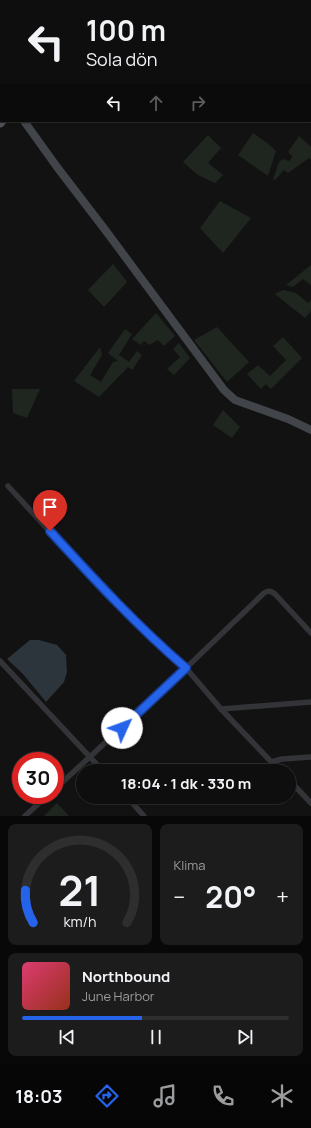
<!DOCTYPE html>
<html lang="tr">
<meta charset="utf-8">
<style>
:root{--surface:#0e0e0e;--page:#1c1c1c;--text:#f1f3f6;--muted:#9b9c9e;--line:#2e2e2e;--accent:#2563eb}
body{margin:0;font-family:Manrope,sans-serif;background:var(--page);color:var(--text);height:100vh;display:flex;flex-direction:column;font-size:15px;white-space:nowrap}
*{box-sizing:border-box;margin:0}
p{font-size:13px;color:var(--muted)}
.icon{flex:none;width:22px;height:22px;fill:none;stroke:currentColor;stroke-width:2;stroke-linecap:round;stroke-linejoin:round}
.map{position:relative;height:816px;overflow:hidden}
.panel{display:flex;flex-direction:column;gap:8px;padding:8px;background:#080808;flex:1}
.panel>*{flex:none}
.top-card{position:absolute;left:0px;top:0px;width:311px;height:122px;box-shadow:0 1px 3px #0004,0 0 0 1px var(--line);background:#0e0e0e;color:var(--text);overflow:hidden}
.speed{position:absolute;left:12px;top:752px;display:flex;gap:8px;font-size:20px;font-weight:700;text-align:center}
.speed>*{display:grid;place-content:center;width:52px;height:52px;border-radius:50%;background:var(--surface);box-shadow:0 1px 3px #0004,0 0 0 1px var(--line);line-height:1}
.speed .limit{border:6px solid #d22;background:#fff;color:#111}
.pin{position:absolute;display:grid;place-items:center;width:34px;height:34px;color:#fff;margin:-41px -17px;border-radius:50% 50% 50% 0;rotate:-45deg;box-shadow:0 0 4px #0007}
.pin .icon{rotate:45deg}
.me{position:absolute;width:44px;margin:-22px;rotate:47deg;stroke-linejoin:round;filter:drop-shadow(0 0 3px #0008)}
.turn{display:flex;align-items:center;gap:14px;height:84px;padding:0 20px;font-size:18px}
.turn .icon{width:52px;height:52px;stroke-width:2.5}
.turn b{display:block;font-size:28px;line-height:34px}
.lanes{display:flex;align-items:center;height:38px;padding:0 20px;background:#0003;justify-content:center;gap:20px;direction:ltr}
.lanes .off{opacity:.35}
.big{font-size:30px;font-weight:700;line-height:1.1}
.panel .tile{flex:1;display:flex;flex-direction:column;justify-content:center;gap:6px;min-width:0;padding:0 14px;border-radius:8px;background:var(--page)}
.panel .dial{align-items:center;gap:0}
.dial svg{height:104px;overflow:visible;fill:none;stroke:var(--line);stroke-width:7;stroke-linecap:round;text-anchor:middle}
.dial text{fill:var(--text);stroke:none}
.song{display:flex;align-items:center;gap:12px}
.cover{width:48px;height:48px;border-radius:6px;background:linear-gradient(135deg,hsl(340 70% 55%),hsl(10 70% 35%))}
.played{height:4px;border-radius:2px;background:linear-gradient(90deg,var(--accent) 45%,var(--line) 45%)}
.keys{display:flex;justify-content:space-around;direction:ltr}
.heat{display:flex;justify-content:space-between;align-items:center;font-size:22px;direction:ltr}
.panel .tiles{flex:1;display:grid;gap:8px;grid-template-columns:1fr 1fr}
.tile:last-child{grid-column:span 2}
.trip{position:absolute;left:76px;top:764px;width:220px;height:40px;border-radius:20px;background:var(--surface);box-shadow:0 1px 3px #0004,0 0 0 1px var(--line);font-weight:700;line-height:40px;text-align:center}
.dock{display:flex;height:64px;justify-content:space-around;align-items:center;background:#060606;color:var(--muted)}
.dock .icon{width:28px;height:28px}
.dock .current{color:var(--accent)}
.dock b{font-size:18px;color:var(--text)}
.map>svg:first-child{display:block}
.green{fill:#1f261f}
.water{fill:#2c353b}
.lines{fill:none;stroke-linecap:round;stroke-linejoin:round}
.street{stroke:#333438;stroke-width:5.5}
.secondary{stroke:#414448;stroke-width:8}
.primary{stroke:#4f5257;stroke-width:9}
.route-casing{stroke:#184099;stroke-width:10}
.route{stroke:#2563eb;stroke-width:7}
</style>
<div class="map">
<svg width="311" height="816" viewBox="0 0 311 816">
<rect width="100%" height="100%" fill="#121213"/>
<g class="green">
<polygon points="253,133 267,143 276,151 268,176 238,155"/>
<polygon points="208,135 221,148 208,163 223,175 215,183 198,175 183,162"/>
<polygon points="299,136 311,147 311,160 309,158 288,173 284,170 275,180 273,179 279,162 283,159 290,161 292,156 288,152"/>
<polygon points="220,201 251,218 223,253 200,228"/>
<polygon points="113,264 127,282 104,307 88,290"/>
<polygon points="311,265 311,285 303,279 293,287 286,285"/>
<polygon points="283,290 296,293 308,303 311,300 311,311 305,318 275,294"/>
<polygon points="156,313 175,336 164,346 158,340 149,345 144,341 141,345 132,339"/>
<polygon points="217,327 249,362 227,382 194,340"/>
<polygon points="125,329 132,334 119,355 129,362 137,351 142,355 132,370 128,367 99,397 74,381 100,347 102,355 90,375 101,382 113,362 118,361 108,353"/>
<polygon points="283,337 302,358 271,389 266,384 261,389 247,374 258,365 270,376 286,360 273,346"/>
<polygon points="179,343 190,358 174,375 167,369 180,357 173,349"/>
<polygon points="12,389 40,389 27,418 13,413"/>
<polygon points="223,410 240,427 232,438 213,425"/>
<polygon points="57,803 69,816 44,816"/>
</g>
<polygon class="water" points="30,640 39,640 57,645 66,655 67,672 64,682 46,702 23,674 7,659"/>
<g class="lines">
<g class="street">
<polyline points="257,0 258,1"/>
<polyline points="310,55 311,56"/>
<path d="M8,486C65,548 122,612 186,668L55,789"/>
<polyline points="0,661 103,771"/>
<polyline points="221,709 311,702"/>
<polyline points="271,762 282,759 311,757"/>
<path d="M280,771L221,709L186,668L264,593C269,590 271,591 275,594L311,633"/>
<polyline points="289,780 311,803"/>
<polyline points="127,797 144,816"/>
<polyline points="25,816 48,795"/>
</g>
<g class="secondary">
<polyline points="0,95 1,96"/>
<polyline points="24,121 57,167 106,231 224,390 235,400 288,419 311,430"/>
</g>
<g class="primary">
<polyline points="107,1 108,0"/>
<polyline points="131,1 132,0"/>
<polyline points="0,102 1,101"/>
<polyline points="0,123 2,121"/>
</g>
</g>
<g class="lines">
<g class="route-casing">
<path id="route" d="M50,531C93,578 137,626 186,668L122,728"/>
</g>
<use href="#route" class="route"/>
</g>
</svg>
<div class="speed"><div class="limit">30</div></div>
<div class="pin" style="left:50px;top:531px;background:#d93025"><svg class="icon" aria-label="arrive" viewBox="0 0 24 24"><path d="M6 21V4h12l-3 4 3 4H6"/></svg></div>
<svg class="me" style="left:122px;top:728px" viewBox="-20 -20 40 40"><circle r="19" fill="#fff"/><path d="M0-13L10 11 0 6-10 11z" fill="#2563eb"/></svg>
<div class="trip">18:04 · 1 dk · 330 m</div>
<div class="top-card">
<div class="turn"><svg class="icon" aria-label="left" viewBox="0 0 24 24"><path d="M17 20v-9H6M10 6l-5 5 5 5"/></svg><div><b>100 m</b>Sola dön</div></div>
<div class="lanes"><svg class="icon" aria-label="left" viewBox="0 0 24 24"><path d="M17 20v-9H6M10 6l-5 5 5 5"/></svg><svg class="icon off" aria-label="ahead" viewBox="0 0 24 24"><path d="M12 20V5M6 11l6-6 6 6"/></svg><svg class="icon off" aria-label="right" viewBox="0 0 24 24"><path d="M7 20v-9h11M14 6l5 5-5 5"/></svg></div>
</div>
</div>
<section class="panel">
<div class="tiles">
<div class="tile dial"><svg viewBox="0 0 100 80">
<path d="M14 69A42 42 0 1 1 86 69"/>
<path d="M14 69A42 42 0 0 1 8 44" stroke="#2563eb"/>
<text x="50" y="56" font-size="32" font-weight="700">21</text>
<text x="50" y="72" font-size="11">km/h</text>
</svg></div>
<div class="tile"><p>Klima</p>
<div class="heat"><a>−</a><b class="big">20°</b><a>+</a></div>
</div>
<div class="tile">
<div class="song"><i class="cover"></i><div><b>Northbound</b><p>June Harbor</p></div></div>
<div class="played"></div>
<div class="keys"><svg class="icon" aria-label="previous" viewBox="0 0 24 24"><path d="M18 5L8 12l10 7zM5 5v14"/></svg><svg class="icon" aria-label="pause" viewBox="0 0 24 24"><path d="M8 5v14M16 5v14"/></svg><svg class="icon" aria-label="next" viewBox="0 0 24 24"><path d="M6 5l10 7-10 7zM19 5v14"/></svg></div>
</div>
</div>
</section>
<nav class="dock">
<b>18:03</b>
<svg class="icon current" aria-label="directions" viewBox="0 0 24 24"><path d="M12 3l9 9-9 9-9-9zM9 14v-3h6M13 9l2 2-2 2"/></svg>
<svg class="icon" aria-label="music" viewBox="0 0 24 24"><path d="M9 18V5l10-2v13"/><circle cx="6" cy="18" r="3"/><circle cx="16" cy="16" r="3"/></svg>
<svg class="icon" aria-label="phone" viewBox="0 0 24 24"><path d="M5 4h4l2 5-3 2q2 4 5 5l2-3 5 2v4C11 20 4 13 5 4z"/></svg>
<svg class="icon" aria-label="climate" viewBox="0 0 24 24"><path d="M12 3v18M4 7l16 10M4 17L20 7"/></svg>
</nav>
